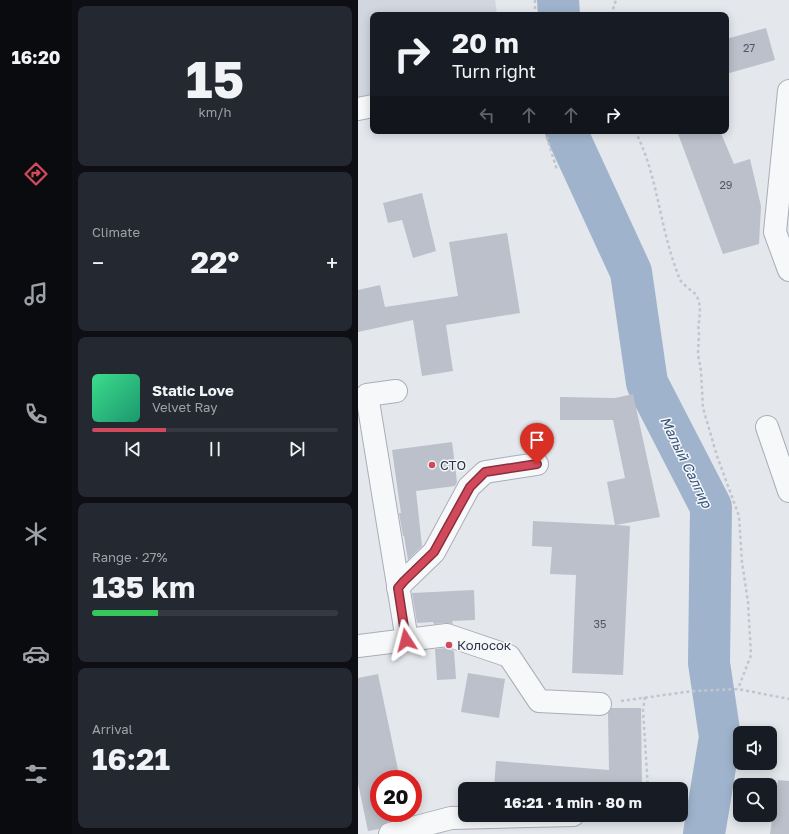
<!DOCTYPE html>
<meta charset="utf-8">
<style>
:root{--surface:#171b24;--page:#242831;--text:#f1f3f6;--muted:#9ea1a6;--line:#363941;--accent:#d1495b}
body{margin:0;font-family:"Golos Text",sans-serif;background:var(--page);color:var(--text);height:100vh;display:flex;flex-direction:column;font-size:15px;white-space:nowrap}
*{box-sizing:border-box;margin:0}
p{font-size:13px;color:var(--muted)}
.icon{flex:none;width:22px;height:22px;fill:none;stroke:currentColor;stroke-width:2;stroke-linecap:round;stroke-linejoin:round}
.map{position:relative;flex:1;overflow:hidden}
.side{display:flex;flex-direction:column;gap:6px;padding:6px;background:#0d0f14;width:286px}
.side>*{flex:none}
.top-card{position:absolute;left:12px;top:12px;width:359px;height:122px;border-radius:8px;box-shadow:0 2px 10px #0003;background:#171b24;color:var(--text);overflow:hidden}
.controls{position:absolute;left:375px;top:726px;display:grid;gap:8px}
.controls a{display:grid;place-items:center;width:44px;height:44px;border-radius:8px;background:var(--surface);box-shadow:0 2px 10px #0003;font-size:20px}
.speed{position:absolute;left:12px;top:770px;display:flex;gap:8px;font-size:20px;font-weight:700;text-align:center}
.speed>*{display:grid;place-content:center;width:52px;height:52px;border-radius:50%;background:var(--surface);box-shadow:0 2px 10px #0003;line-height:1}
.speed .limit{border:6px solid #d22;background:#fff;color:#111}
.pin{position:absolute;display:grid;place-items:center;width:34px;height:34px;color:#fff;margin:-41px -17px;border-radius:50% 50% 50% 0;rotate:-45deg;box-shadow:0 0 4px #0007}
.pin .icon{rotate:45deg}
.me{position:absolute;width:44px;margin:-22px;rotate:351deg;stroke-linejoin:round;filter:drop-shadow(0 0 3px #0008)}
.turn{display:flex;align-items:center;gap:14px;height:84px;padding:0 16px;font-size:18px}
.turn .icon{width:52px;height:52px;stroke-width:2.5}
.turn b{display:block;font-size:28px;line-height:34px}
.lanes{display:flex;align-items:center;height:38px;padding:0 16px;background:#0003;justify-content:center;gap:20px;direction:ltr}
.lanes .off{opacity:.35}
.big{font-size:30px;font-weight:700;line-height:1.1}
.side .tile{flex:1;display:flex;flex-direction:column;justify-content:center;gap:6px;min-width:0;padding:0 14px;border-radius:8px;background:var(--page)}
.side .dial{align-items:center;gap:0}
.dial b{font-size:52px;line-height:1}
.song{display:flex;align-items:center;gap:12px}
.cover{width:48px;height:48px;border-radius:6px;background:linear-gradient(135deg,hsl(150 70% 55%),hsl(160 70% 35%))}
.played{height:4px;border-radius:2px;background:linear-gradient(90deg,var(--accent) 30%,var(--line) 30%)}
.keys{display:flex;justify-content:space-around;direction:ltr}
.heat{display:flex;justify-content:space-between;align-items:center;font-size:22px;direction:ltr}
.charge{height:6px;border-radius:3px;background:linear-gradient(90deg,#34c759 27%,var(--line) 0)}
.trip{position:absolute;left:100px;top:782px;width:230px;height:40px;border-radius:8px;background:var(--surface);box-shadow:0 2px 10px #0003;font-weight:700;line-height:40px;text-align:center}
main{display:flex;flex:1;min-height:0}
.tabs{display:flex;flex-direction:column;width:72px;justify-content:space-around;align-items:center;background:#090b0e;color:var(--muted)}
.tabs .icon{width:28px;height:28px}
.tabs .on{color:var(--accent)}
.tabs b{font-size:18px;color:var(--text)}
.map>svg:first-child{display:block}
.built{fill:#d2d6de}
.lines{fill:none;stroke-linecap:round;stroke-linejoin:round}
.river{stroke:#9fb4cc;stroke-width:42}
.building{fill:#bbc0ca}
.minor-casing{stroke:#a9aeb7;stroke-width:24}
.path{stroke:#c2c5cb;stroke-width:2.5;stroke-dasharray:3 3;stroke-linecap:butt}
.minor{stroke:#f7f8fa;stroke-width:22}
.route-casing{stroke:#882f3b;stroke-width:10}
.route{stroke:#d1495b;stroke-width:7}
.poi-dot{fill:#d1495b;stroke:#f4f6f9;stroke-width:1.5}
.labels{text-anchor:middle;stroke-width:3;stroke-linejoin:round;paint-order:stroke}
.number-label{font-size:11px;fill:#4f5766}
.poi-label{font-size:13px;fill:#2b3445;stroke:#f4f6f9;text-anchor:start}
.water-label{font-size:14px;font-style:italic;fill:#34527a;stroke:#f4f6f9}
</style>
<main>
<nav class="tabs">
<b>16:20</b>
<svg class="icon on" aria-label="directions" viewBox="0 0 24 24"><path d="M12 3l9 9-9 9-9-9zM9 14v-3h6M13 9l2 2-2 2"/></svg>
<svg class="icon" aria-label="music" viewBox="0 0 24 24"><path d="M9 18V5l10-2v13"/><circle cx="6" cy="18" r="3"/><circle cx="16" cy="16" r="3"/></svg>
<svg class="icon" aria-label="phone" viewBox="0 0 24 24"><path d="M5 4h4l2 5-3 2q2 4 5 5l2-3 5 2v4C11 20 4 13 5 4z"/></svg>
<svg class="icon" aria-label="climate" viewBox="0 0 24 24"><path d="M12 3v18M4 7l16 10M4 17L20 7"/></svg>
<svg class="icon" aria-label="car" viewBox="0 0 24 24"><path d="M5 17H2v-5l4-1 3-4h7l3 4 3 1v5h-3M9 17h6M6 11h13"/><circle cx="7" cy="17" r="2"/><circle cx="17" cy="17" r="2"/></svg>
<svg class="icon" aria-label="filters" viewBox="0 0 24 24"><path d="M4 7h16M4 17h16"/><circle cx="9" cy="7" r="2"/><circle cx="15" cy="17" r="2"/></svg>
</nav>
<section class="side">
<div class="tile dial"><b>15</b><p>km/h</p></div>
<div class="tile"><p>Climate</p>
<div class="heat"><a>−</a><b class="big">22°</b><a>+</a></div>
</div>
<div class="tile">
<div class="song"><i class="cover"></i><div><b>Static Love</b><p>Velvet Ray</p></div></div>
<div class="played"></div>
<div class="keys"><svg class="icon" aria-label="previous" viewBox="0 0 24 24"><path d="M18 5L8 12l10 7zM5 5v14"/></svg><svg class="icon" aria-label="pause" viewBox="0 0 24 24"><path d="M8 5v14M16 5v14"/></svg><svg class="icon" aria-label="next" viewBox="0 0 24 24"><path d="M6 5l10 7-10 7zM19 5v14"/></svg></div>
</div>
<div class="tile"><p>Range · 27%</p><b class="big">135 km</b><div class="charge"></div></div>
<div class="tile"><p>Arrival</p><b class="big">16:21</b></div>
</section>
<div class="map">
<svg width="431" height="834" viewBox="0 0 431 834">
<rect width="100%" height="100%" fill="#e4e7ec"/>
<polygon class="built" points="0,0 137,0 139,15 15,15 15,117 0,120"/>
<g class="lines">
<g class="river">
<polyline points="200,0 201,15"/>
<polyline points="208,131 273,272 289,383 353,507 351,663 362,737 346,834"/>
</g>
</g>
<g class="building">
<polygon points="408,28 417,60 368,74 368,39"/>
<polygon points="319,131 362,131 376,164 392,159 403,206 401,244 365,254"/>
<polygon points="64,193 78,251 55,258 44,220 30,223 25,203"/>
<polygon points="149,233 162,313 88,325 95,371 64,376 55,320 0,332 0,290 22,285 27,307 100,296 91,242"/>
<polygon points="275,394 302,517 258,525 272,526 265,675 214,673 218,575 192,574 194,547 174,546 175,521 257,525 249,482 267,478 255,420 202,420 202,397 257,398"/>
<polygon points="94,442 99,482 97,486 58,491 64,546 50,560 46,536 45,536 41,513 43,513 34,450"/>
<polygon points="116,590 117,620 94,621 95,624 87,623 76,624 75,622 59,623 54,593"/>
<polygon points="88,648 96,651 98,679 79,680 77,649"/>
<polygon points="110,673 147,679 141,718 103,712"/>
<polygon points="20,674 42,779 21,779 21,813 49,813 50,816 29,822 24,825 21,829 10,831 0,783 0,678"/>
<polygon points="253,708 283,708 284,789 136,789 138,761 251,770 250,713"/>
<polygon points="420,780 431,781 431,834 412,834"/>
</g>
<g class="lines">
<g class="minor-casing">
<g id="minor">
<polyline points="431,91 417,232 431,270"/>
<polyline points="0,109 15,106"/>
<polyline points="38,391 9,395 49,640"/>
<polyline points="409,427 431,491"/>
<polyline points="40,588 46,581 76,552 111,487 127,472 179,464"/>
<polyline points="0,646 89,635 151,656 181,701 242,704"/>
<polyline points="32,834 93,818 215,815"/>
</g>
</g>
<g class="path">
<polyline points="177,15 177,0"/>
<polyline points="253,15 258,0"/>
<polyline points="187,131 199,170"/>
<path d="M277,131C296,167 300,208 311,247C314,258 318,269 322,280C325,284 330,288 334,291C344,299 342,311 341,322L340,324L341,332L340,354L343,371L345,408L359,456L381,516L384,562L390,602L393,655L380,689"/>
<polyline points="287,697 285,710 290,789"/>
<polyline points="263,701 335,691 380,689 431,699"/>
</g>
<use href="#minor" class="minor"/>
</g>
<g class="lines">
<g class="route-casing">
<polyline id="route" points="48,640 40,588 46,581 76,552 112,487 127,472 179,464"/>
</g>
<use href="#route" class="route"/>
</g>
<g class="poi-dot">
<circle cx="74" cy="465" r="4"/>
<circle cx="91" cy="645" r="4"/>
</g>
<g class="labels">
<g class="number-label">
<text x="391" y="52">27</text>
<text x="368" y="189">29</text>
<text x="242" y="628">35</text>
</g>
<g class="poi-label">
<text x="82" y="470">СТО</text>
<text x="99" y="650">Колосок</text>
</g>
<g class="water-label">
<text transform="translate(328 462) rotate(64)" y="5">Малый Салгир</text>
</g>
</g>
</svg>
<div class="controls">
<a><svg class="icon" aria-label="sound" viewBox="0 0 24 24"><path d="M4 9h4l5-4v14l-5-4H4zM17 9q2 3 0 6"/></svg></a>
<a><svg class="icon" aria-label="search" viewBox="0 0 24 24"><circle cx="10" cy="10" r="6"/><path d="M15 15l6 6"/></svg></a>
</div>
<div class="speed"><div class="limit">20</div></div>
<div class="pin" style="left:179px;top:464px;background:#d93025"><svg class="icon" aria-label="arrive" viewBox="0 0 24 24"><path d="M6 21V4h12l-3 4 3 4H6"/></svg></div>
<svg class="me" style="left:48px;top:640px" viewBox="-20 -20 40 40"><path d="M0-17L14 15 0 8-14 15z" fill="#d1495b" stroke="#fff" stroke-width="4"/></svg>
<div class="trip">16:21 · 1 min · 80 m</div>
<div class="top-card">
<div class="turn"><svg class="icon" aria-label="right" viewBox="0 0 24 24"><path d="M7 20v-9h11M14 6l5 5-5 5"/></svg><div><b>20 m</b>Turn right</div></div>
<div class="lanes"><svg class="icon off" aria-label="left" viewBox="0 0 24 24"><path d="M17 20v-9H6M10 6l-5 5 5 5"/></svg><svg class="icon off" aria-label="ahead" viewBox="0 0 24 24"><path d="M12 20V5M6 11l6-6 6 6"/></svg><svg class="icon off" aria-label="ahead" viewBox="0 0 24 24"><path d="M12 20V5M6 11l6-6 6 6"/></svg><svg class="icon" aria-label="right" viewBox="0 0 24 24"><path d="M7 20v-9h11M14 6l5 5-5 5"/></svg></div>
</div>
</div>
</main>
